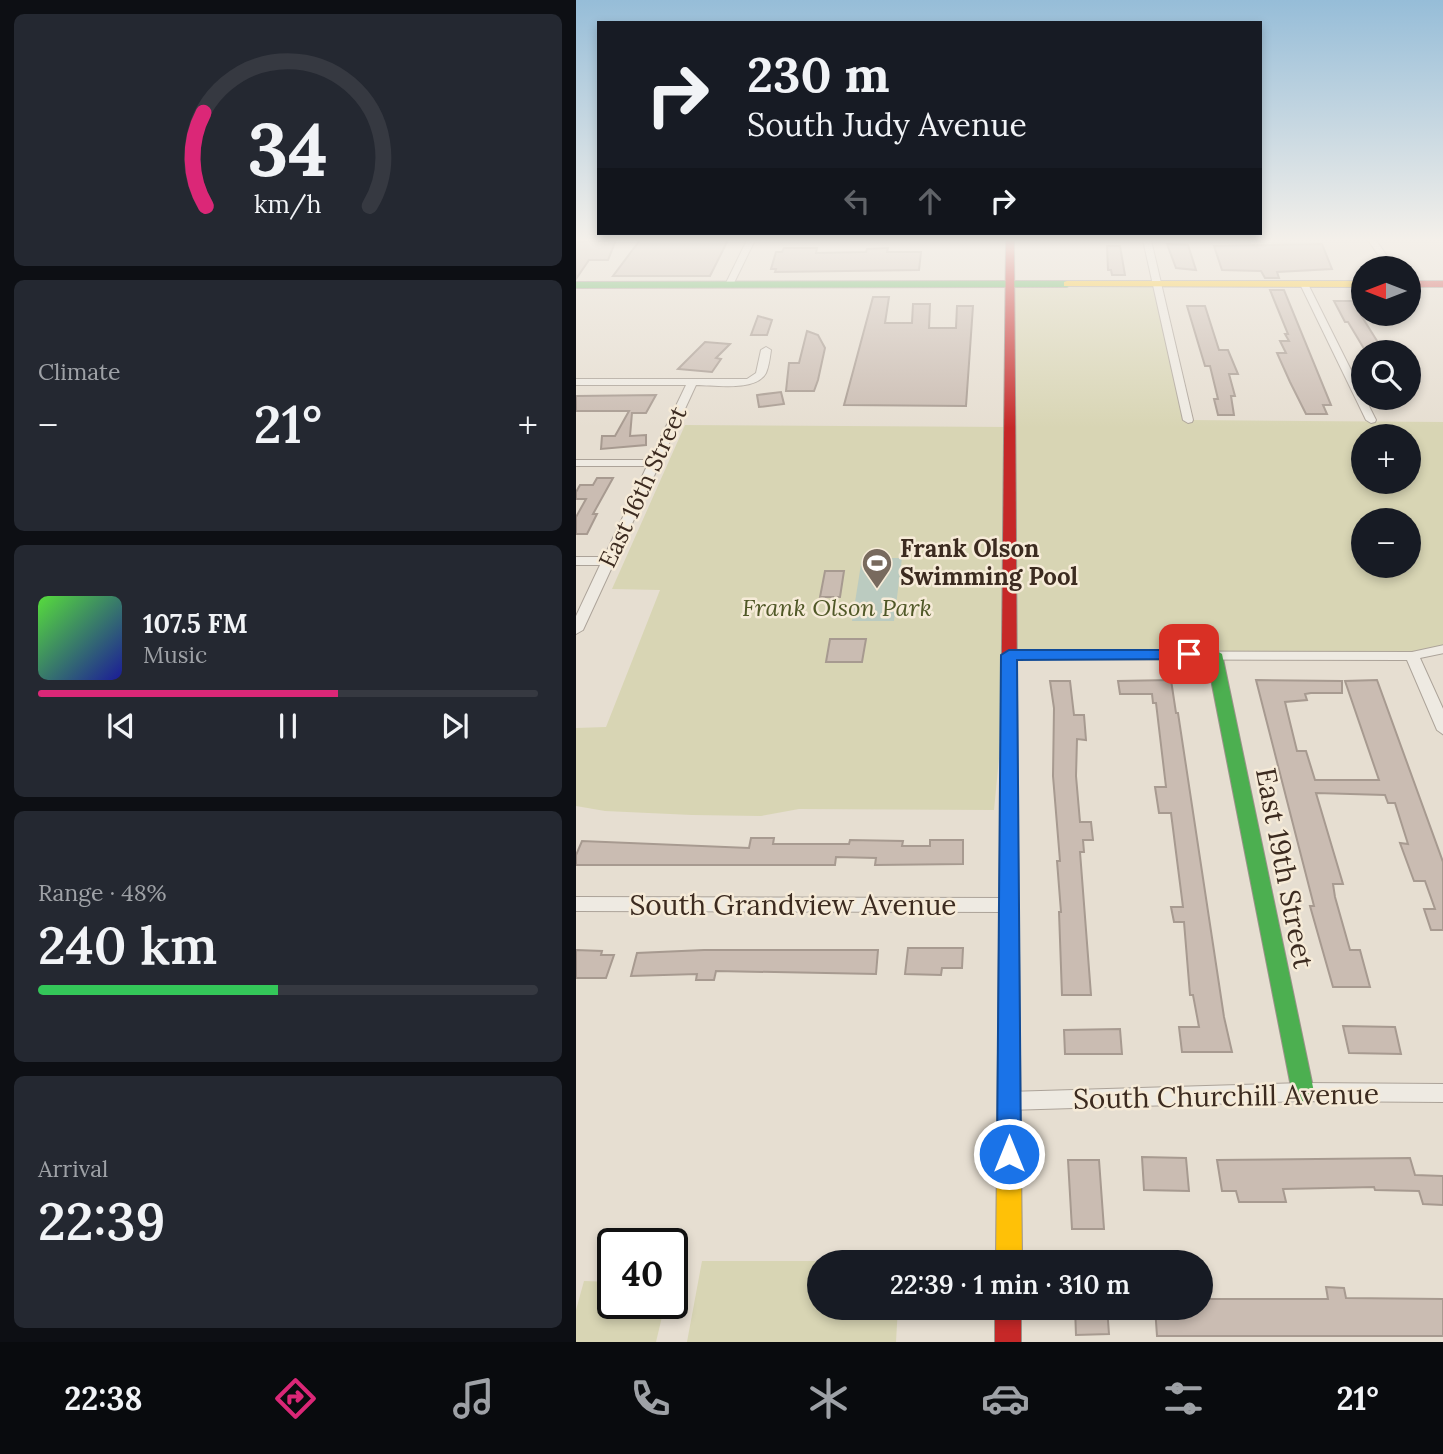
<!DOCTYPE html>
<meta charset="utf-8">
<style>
:root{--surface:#171b24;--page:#242831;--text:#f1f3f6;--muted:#9ea1a6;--line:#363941;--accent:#db2777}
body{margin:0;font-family:Lora,serif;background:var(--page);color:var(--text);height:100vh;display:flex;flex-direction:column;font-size:26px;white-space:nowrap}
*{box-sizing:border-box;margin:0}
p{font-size:23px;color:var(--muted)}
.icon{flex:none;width:38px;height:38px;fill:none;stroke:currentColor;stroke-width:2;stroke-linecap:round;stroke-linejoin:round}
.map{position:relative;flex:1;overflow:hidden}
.sheet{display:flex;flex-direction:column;gap:14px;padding:14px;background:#0d0f14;width:576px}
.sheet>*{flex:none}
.guide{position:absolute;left:21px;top:21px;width:665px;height:214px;border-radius:0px;box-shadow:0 4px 10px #0003;background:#171b24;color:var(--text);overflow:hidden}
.needle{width:46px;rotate:270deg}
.buttons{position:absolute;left:775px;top:256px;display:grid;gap:14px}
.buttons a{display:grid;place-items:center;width:70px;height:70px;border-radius:50%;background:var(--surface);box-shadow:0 4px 10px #0003;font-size:35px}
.speed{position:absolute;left:21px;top:1228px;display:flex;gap:14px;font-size:35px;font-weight:700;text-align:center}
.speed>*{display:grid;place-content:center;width:91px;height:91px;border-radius:50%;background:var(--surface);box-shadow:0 4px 10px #0003;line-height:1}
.speed .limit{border:4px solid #111;border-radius:10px;background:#fff;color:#111}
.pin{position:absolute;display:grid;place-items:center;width:60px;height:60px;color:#fff;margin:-30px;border-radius:14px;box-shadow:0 4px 10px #0006}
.me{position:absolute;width:77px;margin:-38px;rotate:0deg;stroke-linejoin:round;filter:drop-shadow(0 0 5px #0008)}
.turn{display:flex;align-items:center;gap:24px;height:147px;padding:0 35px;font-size:32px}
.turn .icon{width:91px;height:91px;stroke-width:2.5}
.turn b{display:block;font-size:49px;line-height:60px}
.lanes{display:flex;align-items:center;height:66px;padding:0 35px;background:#0003;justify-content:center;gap:35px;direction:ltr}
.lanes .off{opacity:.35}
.big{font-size:52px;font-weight:600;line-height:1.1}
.sheet .widget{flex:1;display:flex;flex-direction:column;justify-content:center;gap:10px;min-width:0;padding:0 24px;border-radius:10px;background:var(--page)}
.sheet .dial{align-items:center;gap:0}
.dial svg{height:182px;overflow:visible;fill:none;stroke:var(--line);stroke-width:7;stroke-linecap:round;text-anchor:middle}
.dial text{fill:var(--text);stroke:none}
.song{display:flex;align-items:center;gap:21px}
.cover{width:84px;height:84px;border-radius:10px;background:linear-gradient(135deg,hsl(110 70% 55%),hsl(240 70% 35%))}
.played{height:7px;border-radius:4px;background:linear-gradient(90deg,var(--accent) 60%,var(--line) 60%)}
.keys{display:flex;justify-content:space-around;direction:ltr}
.heat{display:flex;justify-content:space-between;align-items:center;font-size:38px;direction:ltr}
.charge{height:10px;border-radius:5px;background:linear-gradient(90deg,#34c759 48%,var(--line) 0)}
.trip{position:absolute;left:231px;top:1250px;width:406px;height:70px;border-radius:35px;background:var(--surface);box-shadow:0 4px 10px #0003;font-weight:600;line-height:70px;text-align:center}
.tabs{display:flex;height:112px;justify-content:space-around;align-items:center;background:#090b0e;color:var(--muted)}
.tabs .icon{width:49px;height:49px}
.tabs .active{color:var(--accent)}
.tabs b{font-size:32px;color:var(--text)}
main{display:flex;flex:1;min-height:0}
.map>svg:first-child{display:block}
.green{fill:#d8d5b4;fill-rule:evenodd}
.water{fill:#bbcbc0}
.building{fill:#cabcb2;stroke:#a79a90;stroke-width:2}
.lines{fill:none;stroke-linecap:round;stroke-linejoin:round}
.street-casing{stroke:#aca399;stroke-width:2}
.fast-casing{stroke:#9b938a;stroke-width:2}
.slow-casing{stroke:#9b938a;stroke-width:2}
.jam-casing{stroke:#9b938a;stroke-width:2}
.street{fill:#eeeae2;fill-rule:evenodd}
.fast{fill:#4caf50;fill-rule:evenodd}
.slow{fill:#ffc107;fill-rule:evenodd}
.jam{fill:#c62828;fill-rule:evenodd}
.route{fill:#1a73e8;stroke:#114b97;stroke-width:2}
.labels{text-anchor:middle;stroke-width:5;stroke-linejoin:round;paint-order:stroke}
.street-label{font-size:24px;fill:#3c2b20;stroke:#f6ebd8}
.poi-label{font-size:24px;font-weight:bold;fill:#3c2b20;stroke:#f6ebd8;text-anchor:start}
.park-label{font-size:24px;font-style:italic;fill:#505827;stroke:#f6ebd8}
.near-street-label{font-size:28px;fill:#3c2b20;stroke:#f6ebd8}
</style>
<main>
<section class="sheet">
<div class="widget dial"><svg viewBox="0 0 100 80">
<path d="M14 69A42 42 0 1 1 86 69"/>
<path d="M14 69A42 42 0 0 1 13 28" stroke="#db2777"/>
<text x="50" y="56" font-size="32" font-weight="700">34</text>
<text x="50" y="72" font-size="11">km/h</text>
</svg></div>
<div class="widget"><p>Climate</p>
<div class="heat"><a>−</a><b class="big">21°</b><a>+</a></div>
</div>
<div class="widget">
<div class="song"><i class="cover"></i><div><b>107.5 FM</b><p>Music</p></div></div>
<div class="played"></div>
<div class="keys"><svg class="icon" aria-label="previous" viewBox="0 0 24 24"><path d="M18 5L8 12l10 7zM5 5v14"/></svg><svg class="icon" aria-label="pause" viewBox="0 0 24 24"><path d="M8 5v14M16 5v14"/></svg><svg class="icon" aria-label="next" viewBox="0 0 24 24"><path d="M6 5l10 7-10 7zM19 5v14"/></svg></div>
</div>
<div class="widget"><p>Range · 48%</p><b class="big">240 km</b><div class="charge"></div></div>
<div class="widget"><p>Arrival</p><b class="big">22:39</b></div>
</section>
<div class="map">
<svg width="868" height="1342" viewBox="0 0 868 1342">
<rect width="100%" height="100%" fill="#e6ded1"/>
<g class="green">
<path d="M434,284L581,285L613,420L867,422V649L836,656L433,655L418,810L223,809L185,816L116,815L29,811L0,806V728L30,727L84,590L36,589L109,425L433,427ZM788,436H833V481H788ZM788,520H833V565H788Z"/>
<polygon points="126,1261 326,1261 243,1262 243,1307 322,1307 320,1342 111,1342"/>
<polygon points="8,1281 37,1282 37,1304 89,1304 80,1342 0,1342 0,1310"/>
</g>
<polygon class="water" points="286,558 326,558 318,621 276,621"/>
<g class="building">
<polygon points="40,240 32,260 13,260 0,279 0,242"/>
<polygon points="64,240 152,240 134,276 37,276"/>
<polygon points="591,244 612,245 620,270 600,268"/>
<polygon points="746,244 756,269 701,272 703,278 689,278 685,271 646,270 638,246"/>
<polygon points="531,246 544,246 549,275 536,275 535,270 532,270"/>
<polygon points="208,248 241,248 240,253 290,252 291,249 312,248 311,252 345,252 343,270 199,272 200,269 195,269 200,252 206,252"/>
<polygon points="694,290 708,290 755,405 747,405 751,414 730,414 714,382 701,353 710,353 704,341 713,341 709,334 712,334"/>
<polygon points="297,297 313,297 309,323 336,323 337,304 354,304 353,328 380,328 381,306 397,306 390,406 268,405"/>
<polygon points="758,301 776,301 808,352 790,352 772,322 769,322"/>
<polygon points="611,306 629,306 643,350 652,350 662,374 653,374 659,396 655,396 658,415 642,415 638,399 642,399 634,366 629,366"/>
<polygon points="182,316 196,320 191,335 175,335"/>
<polygon points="231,331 242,335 249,348 242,380 238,391 210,391 213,363 223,363"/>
<polygon points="129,342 154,344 140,358 145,359 136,372 102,369"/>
<polygon points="205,392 208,404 183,407 181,395"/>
<polygon points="80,395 70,413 56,413 54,436 70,435 70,445 25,449 26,436 39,436 53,411 0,411 0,396"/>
<polygon points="21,478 37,478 17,514 21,514 11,534 0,534 0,517 10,499 0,499 0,492 4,485 17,485"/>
<polygon points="249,571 268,571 264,597 244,597"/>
<polygon points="254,639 290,639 286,662 250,662"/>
<polygon points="595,680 600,713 602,713 648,1017 656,1052 606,1052 603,1027 623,1027 617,995 614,995 608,922 598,922 595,907 607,907 595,813 583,813 579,787 590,787 580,703 577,703 576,694 544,694 542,681"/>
<polygon points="680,680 766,681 766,693 735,693 729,694 731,700 709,702 721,751 730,751 739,780 803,780 769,681 801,680 867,862 867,930 855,930 848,909 859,909 849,881 838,881 824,843 832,844 819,803 812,803 809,795 740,793 767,884 757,884 759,897 774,950 784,950 794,987 757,987 734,906 738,906"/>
<polygon points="474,681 494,681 498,715 508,715 510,740 501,739 500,776 504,822 515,822 517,840 507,840 508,852 504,852 515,995 486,995 483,912 485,912 481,861 484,861 477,776 478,708"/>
<polygon points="175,838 198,838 197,844 273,844 274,840 327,841 326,846 354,846 354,840 387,840 387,864 299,865 300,858 260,857 259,865 0,865 0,855 6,841 173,848"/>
<polygon points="332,948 387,948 386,968 366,968 365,975 329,974"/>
<polygon points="0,950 26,951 25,955 38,955 30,978 0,978"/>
<polygon points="128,950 302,950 300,974 140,971 138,980 120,980 121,974 55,976 61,953"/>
<polygon points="767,1026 819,1027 825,1054 773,1053"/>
<polygon points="544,1029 546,1054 489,1054 488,1030"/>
<polygon points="566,1157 610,1158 613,1191 568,1190"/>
<polygon points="834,1158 839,1175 867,1176 867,1205 847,1204 843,1191 799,1190 798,1187 707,1189 710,1202 663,1202 660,1191 646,1191 641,1160"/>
<polygon points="492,1160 523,1160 528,1229 496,1229"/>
<polygon points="750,1287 768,1288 770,1298 867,1299 867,1336 581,1336 579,1307 625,1307 625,1299 752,1299"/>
<polygon points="499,1307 531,1307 533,1334 500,1335"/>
</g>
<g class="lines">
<g class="street-casing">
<g id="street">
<polygon points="171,240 179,240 157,285 150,287 149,285"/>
<polygon points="567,240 575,240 617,420 616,422 612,423 607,420"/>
<polygon points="792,240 800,240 819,268 811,268"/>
<polygon points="725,282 732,284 800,420 799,422 795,423 790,420 724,284"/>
<path d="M190,347L195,350C194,357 193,366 190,373C180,392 138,385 120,385L7,630L0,634V616L24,565H0V557H28L71,466H0V460H74L110,385H0V379H171L180,373L185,350Z"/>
<polygon points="868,645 868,653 844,658 868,711 868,735 861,730 831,660 433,659 426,655 433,651 836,652"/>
<polygon points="0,897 434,898 440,900 443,905 440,910 434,912 0,911"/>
<polygon points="727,1083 868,1084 868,1102 727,1101 433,1110 426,1107 423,1101 426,1095 433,1092"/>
</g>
</g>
<g class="fast-casing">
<g id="fast">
<polygon points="0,282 491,281 496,284 491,287 0,288"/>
<polygon points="638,649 646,654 738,1092 735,1099 727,1102 719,1099 716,1092 630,654"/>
</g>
</g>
<g class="slow-casing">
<g id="slow">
<polygon points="491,281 788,281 788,287 488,286 488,282"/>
<polygon points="433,838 440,840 442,845 446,1262 420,1262 424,845 426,840"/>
</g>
</g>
<g class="jam-casing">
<g id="jam">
<polygon points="430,240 438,240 442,845 440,850 433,852 426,850 424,845"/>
<rect x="833" y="281" width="35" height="6"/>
<rect x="419" y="1307" width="26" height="35"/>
</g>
</g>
<use href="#street" class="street"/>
<use href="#fast" class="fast"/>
<use href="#slow" class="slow"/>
<use href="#jam" class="jam"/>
</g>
<linearGradient id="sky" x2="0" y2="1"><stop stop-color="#96bdd8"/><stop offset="0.56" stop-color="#f4f0ea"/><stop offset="1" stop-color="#f4f0ea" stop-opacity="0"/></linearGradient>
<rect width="868" height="428" fill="url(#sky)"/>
<polygon class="route" points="433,650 613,650 621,654 613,659 441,660 445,1154 442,1162 433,1165 425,1162 421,1154 425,655"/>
<defs>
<g id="stadium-pin" transform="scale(1.575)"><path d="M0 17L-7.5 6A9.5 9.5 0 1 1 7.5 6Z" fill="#786a5e" stroke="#f6ebd8"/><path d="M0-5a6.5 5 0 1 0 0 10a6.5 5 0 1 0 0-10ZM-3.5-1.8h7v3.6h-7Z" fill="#fff"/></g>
</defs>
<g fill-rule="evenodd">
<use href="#stadium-pin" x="301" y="563"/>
</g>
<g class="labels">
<g class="street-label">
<text transform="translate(67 487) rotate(-65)" y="8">East 16th Street</text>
</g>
<g class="poi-label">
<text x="324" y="557">Frank Olson<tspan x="324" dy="28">Swimming Pool</tspan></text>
</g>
<g class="park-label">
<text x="261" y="616">Frank Olson Park</text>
</g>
<g class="near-street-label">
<text transform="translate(709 868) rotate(79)" y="10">East 19th Street</text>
<text x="217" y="915">South Grandview Avenue</text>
<text transform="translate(650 1096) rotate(-1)" y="10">South Churchill Avenue</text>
</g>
</g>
</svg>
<div class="buttons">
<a><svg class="needle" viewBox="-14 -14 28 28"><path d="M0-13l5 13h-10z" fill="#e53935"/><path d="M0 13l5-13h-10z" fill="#9ea1a6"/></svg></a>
<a><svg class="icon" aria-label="search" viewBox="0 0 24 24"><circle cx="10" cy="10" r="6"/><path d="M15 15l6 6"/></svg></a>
<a>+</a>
<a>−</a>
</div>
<div class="speed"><div class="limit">40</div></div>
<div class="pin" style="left:613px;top:654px;background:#d93025"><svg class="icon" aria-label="arrive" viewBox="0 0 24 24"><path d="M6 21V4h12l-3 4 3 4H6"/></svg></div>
<svg class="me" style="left:433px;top:1154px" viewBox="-20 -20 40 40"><circle r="17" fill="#1a73e8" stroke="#fff" stroke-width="3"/><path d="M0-11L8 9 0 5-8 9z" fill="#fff"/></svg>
<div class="trip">22:39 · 1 min · 310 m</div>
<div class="guide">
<div class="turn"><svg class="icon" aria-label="right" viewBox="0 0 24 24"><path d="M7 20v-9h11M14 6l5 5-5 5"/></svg><div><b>230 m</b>South Judy Avenue</div></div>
<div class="lanes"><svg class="icon off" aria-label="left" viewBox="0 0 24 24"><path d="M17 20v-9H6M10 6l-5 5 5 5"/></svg><svg class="icon off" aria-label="ahead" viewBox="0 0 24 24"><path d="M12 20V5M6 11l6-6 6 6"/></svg><svg class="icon" aria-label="right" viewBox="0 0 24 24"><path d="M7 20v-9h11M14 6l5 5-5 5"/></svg></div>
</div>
</div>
</main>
<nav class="tabs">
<b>22:38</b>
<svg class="icon active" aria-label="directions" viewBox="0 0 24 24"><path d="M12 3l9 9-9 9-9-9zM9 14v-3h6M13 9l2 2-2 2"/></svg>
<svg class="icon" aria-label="music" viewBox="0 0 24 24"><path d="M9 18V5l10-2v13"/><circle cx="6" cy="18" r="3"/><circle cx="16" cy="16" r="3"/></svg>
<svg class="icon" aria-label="phone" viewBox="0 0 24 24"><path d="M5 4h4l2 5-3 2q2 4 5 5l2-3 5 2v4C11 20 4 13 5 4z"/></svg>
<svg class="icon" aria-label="climate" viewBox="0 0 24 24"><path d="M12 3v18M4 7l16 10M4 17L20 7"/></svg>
<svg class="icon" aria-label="car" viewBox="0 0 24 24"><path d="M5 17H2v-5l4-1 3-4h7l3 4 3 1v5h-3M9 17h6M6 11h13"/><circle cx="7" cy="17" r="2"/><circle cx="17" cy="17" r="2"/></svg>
<svg class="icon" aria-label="filters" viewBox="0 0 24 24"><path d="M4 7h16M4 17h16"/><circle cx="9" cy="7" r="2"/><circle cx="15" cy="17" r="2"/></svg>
<b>21°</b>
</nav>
